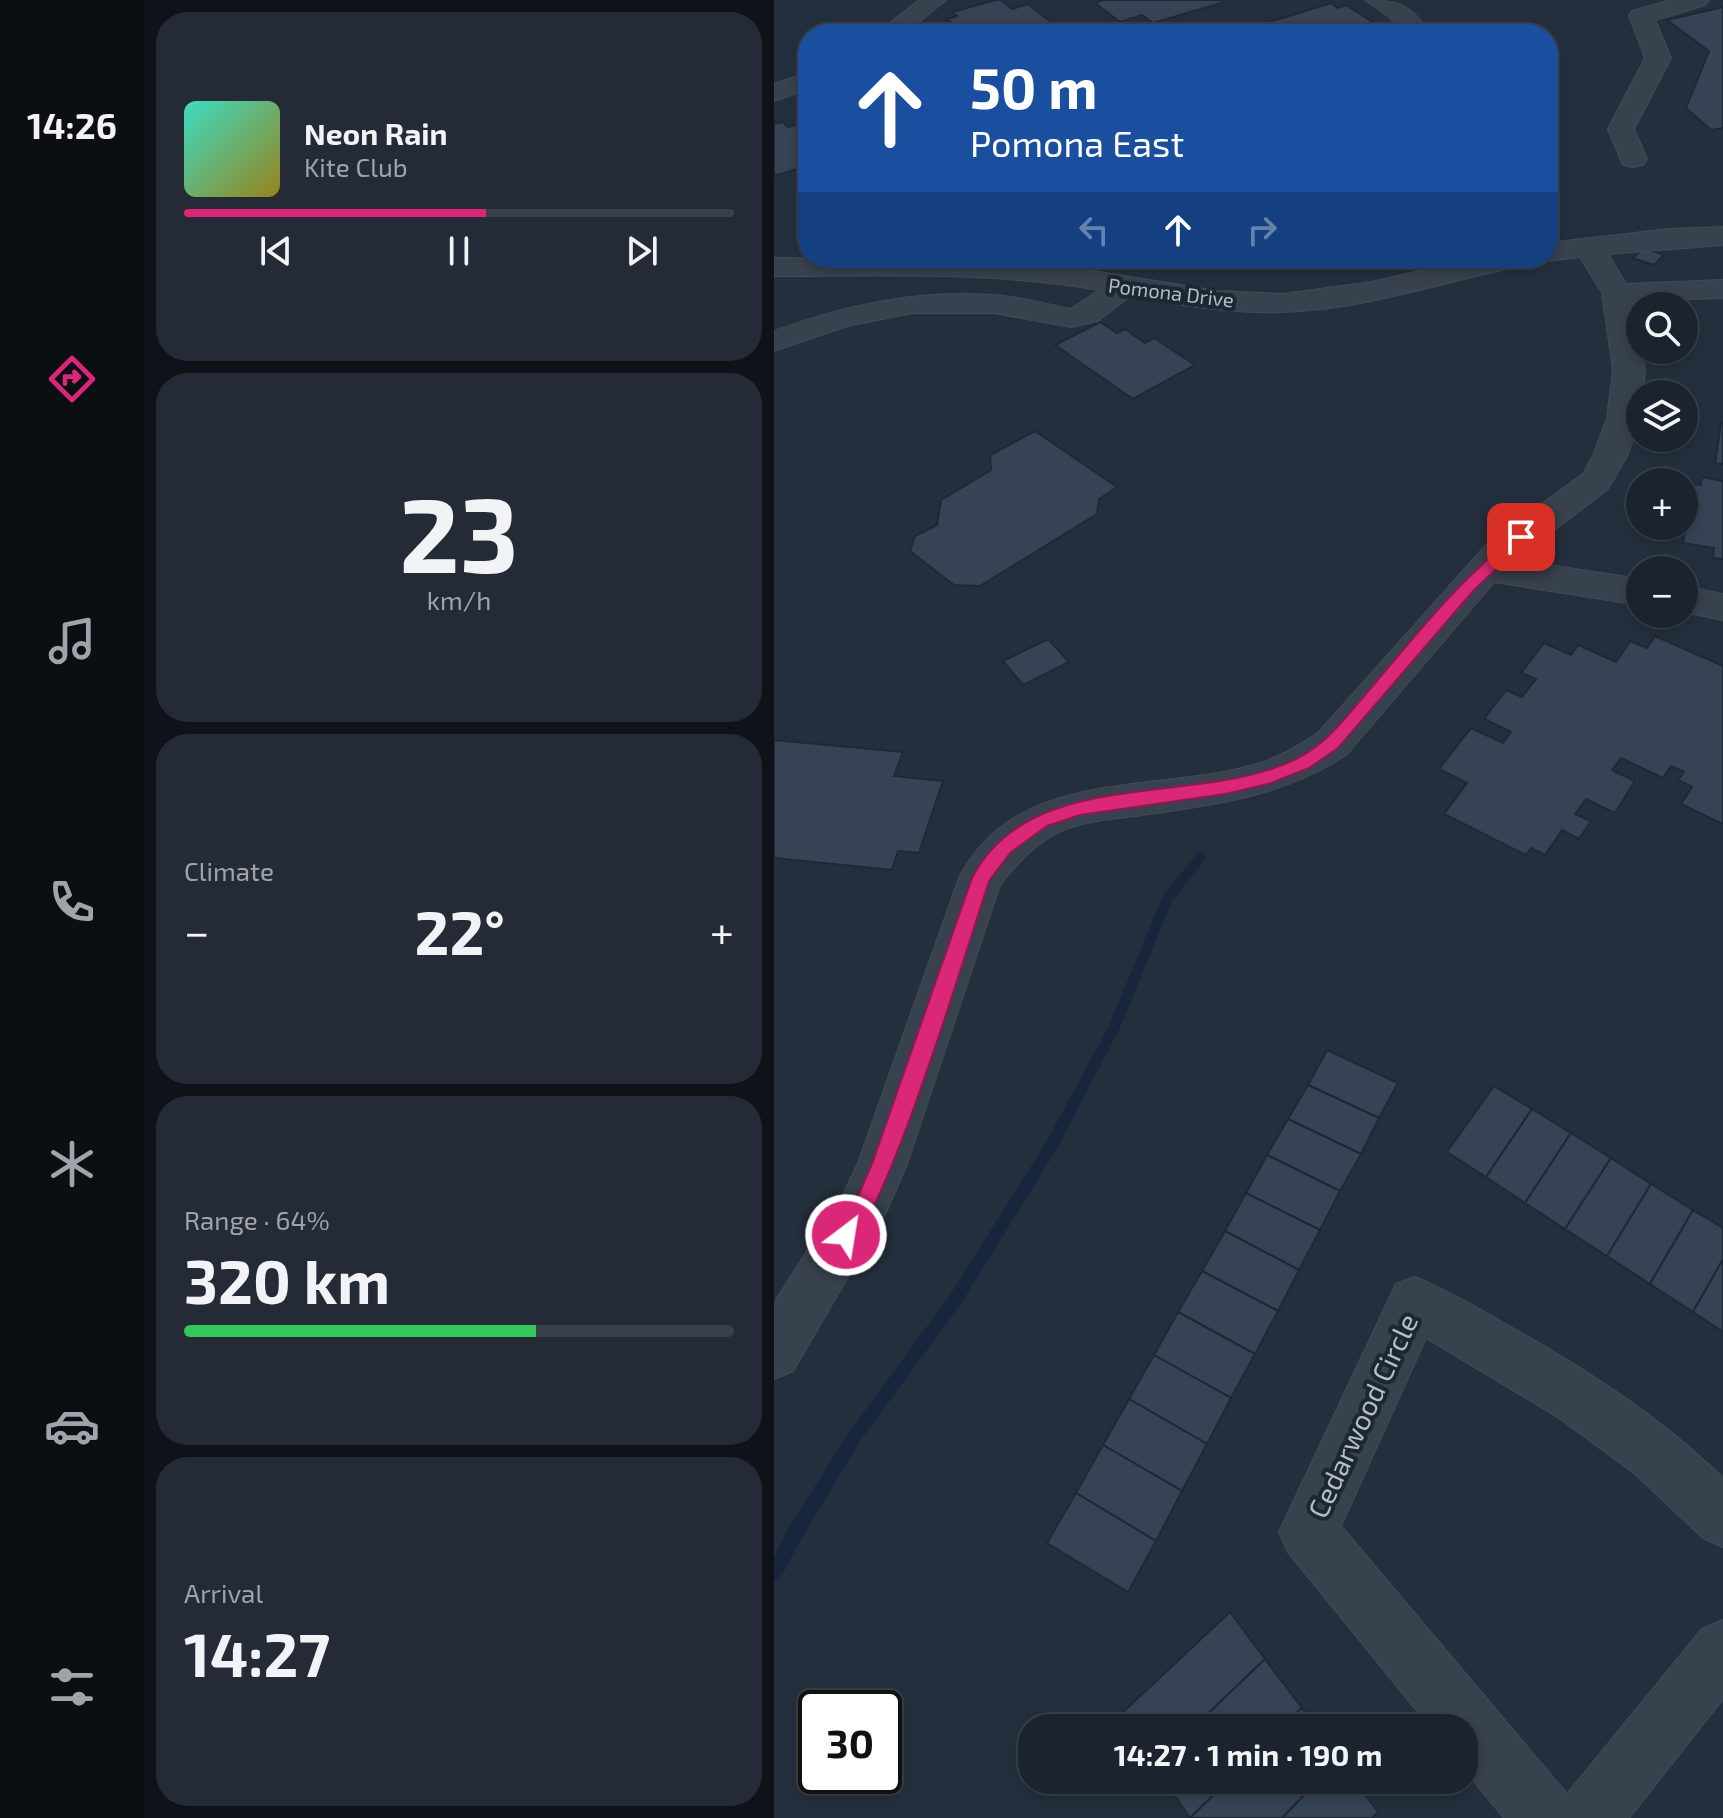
<!DOCTYPE html>
<meta charset="utf-8">
<style>
:root{--surface:#1b232e;--page:#242b36;--text:#f1f3f6;--muted:#a0a4aa;--line:#39404a;--accent:#db2777}
body{margin:0;font-family:"Exo 2",sans-serif;background:var(--page);color:var(--text);height:100vh;display:flex;flex-direction:column;font-size:30px;white-space:nowrap}
*{box-sizing:border-box;margin:0}
p{font-size:26px;color:var(--muted)}
.icon{flex:none;width:44px;height:44px;fill:none;stroke:currentColor;stroke-width:2;stroke-linecap:round;stroke-linejoin:round}
.map{position:relative;flex:1;overflow:hidden}
.panel{display:flex;flex-direction:column;gap:12px;padding:12px;background:#0f1319;width:630px}
.panel>*{flex:none}
.guide{position:absolute;left:24px;top:24px;width:760px;height:244px;border-radius:32px;box-shadow:0 4px 12px #0003,0 0 0 2px var(--line);background:#1a4fa0;color:#fff;overflow:hidden}
.buttons{position:absolute;left:852px;top:292px;display:grid;gap:16px}
.buttons a{display:grid;place-items:center;width:72px;height:72px;border-radius:50%;background:var(--surface);box-shadow:0 4px 12px #0003,0 0 0 2px var(--line);font-size:40px}
.speed{position:absolute;left:24px;top:1690px;display:flex;gap:16px;font-size:40px;font-weight:700;text-align:center}
.speed>*{display:grid;place-content:center;width:104px;height:104px;border-radius:50%;background:var(--surface);box-shadow:0 4px 12px #0003,0 0 0 2px var(--line);line-height:1}
.speed .limit{border:4px solid #111;border-radius:12px;background:#fff;color:#111}
.pin{position:absolute;display:grid;place-items:center;width:68px;height:68px;color:#fff;margin:-34px;border-radius:16px;box-shadow:0 4px 12px #0006}
.me{position:absolute;width:88px;margin:-44px;rotate:31deg;stroke-linejoin:round;filter:drop-shadow(0 0 6px #0008)}
.turn{display:flex;align-items:center;gap:28px;height:168px;padding:0 40px;font-size:36px}
.turn .icon{width:104px;height:104px;stroke-width:2.5}
.turn b{display:block;font-size:56px;line-height:68px}
.lanes{display:flex;align-items:center;height:76px;padding:0 40px;background:#0003;justify-content:center;gap:40px;direction:ltr}
.lanes .off{opacity:.35}
.big{font-size:60px;font-weight:700;line-height:1.1}
.panel .card{flex:1;display:flex;flex-direction:column;justify-content:center;gap:12px;min-width:0;padding:0 28px;border-radius:32px;background:var(--page)}
.panel .dial{align-items:center;gap:0}
.dial b{font-size:104px;line-height:1}
.song{display:flex;align-items:center;gap:24px}
.cover{width:96px;height:96px;border-radius:12px;background:linear-gradient(135deg,hsl(170 70% 55%),hsl(50 70% 35%))}
.played{height:8px;border-radius:4px;background:linear-gradient(90deg,var(--accent) 55%,var(--line) 55%)}
.keys{display:flex;justify-content:space-around;direction:ltr}
.heat{display:flex;justify-content:space-between;align-items:center;font-size:44px;direction:ltr}
.charge{height:12px;border-radius:6px;background:linear-gradient(90deg,#34c759 64%,var(--line) 0)}
.trip{position:absolute;left:244px;top:1714px;width:460px;height:80px;border-radius:32px;background:var(--surface);box-shadow:0 4px 12px #0003,0 0 0 2px var(--line);font-weight:700;line-height:80px;text-align:center}
main{display:flex;flex:1;min-height:0}
.dock{display:flex;flex-direction:column;width:144px;justify-content:space-around;align-items:center;background:#0b0e12;color:var(--muted)}
.dock .icon{width:56px;height:56px}
.dock .current{color:var(--accent)}
.dock b{font-size:36px;color:var(--text)}
.map>svg:first-child{display:block}
.lines{fill:none;stroke-linecap:round;stroke-linejoin:round}
.stream{fill:#17263c;fill-rule:evenodd}
.building{fill:#364354;stroke:#1f2835;stroke-width:2}
.minor-casing{stroke:#414a57;stroke-width:2}
.minor{fill:#38414e;fill-rule:evenodd}
.route{fill:#db2777;stroke:#8e194d;stroke-width:2}
.labels{text-anchor:middle;stroke-width:8;stroke-linejoin:round;paint-order:stroke}
.far-street-label{font-size:20px;fill:#b4bcc9;stroke:#1d2633}
.near-street-label{font-size:28px;fill:#b4bcc9;stroke:#1d2633}
</style>
<main>
<nav class="dock">
<b>14:26</b>
<svg class="icon current" aria-label="directions" viewBox="0 0 24 24"><path d="M12 3l9 9-9 9-9-9zM9 14v-3h6M13 9l2 2-2 2"/></svg>
<svg class="icon" aria-label="music" viewBox="0 0 24 24"><path d="M9 18V5l10-2v13"/><circle cx="6" cy="18" r="3"/><circle cx="16" cy="16" r="3"/></svg>
<svg class="icon" aria-label="phone" viewBox="0 0 24 24"><path d="M5 4h4l2 5-3 2q2 4 5 5l2-3 5 2v4C11 20 4 13 5 4z"/></svg>
<svg class="icon" aria-label="climate" viewBox="0 0 24 24"><path d="M12 3v18M4 7l16 10M4 17L20 7"/></svg>
<svg class="icon" aria-label="car" viewBox="0 0 24 24"><path d="M5 17H2v-5l4-1 3-4h7l3 4 3 1v5h-3M9 17h6M6 11h13"/><circle cx="7" cy="17" r="2"/><circle cx="17" cy="17" r="2"/></svg>
<svg class="icon" aria-label="filters" viewBox="0 0 24 24"><path d="M4 7h16M4 17h16"/><circle cx="9" cy="7" r="2"/><circle cx="15" cy="17" r="2"/></svg>
</nav>
<section class="panel">
<div class="card">
<div class="song"><i class="cover"></i><div><b>Neon Rain</b><p>Kite Club</p></div></div>
<div class="played"></div>
<div class="keys"><svg class="icon" aria-label="previous" viewBox="0 0 24 24"><path d="M18 5L8 12l10 7zM5 5v14"/></svg><svg class="icon" aria-label="pause" viewBox="0 0 24 24"><path d="M8 5v14M16 5v14"/></svg><svg class="icon" aria-label="next" viewBox="0 0 24 24"><path d="M6 5l10 7-10 7zM19 5v14"/></svg></div>
</div>
<div class="card dial"><b>23</b><p>km/h</p></div>
<div class="card"><p>Climate</p>
<div class="heat"><a>−</a><b class="big">22°</b><a>+</a></div>
</div>
<div class="card"><p>Range · 64%</p><b class="big">320 km</b><div class="charge"></div></div>
<div class="card"><p>Arrival</p><b class="big">14:27</b></div>
</section>
<div class="map">
<svg width="949" height="1818" viewBox="0 0 949 1818">
<rect width="100%" height="100%" fill="#242f3e"/>
<g class="lines">
<polygon class="stream" points="427,852 431,854 433,857 398,901 345,1030 281,1152 186,1305 86,1441 27,1539 6,1579 0,1581 0,1557 15,1527 76,1431 176,1295 271,1144 334,1028 389,895 423,854"/>
</g>
<g class="building">
<polygon points="222,0 227,0 238,9 254,4 292,34 191,34 173,19 183,16 178,12"/>
<polygon points="329,0 448,0 451,2 379,23 368,15 346,22 321,3"/>
<polygon points="557,3 564,8 572,5 603,25 584,31 588,34 489,34 496,32 486,25"/>
<polygon points="949,7 949,128 937,130 912,108 935,51 893,20"/>
<polygon points="9,122 14,127 27,123 34,131 34,153 23,157 32,166 0,176 0,124"/>
<polygon points="870,248 890,255 880,265 859,258"/>
<polygon points="326,322 343,333 351,329 371,343 380,338 421,365 359,399 281,345"/>
<polygon points="947,423 949,423 949,464 941,463"/>
<polygon points="261,431 343,487 325,499 323,514 206,586 180,585 136,551 141,536 163,525 167,500 217,470 216,455"/>
<polygon points="928,477 949,481 949,559 939,558 940,548 909,543 911,532 904,531 905,526 910,526 911,482 927,485"/>
<polygon points="881,636 949,666 949,824 907,804 918,787 904,780 910,772 897,766 889,778 847,758 838,770 861,781 841,813 812,799 801,814 817,821 805,839 788,830 771,855 757,848 752,855 670,814 693,783 665,769 697,728 729,743 737,732 710,719 732,690 748,697 762,679 747,673 770,643 797,655 804,645 842,662 856,641 873,648"/>
<polygon points="274,639 295,662 249,685 229,661"/>
<polygon points="0,740 129,752 120,776 169,781 145,853 124,851 118,870 0,858"/>
<polygon points="553,1050 624,1083 605,1118 534,1085"/>
<polygon points="534,1085 605,1118 587,1154 514,1119"/>
<polygon points="720,1086 758,1109 712,1177 673,1152"/>
<polygon points="758,1109 797,1133 751,1203 712,1177"/>
<polygon points="514,1119 587,1154 566,1191 493,1155"/>
<polygon points="797,1133 837,1158 791,1229 751,1203"/>
<polygon points="493,1155 566,1191 546,1230 472,1193"/>
<polygon points="837,1158 877,1184 833,1256 791,1229"/>
<polygon points="877,1184 919,1210 876,1284 833,1256"/>
<polygon points="472,1193 546,1230 525,1270 451,1231"/>
<polygon points="919,1210 949,1228 949,1259 919,1312 876,1284"/>
<polygon points="451,1231 525,1270 504,1311 428,1271"/>
<polygon points="949,1259 949,1332 919,1312"/>
<polygon points="428,1271 504,1311 481,1354 404,1312"/>
<polygon points="404,1312 481,1354 457,1398 380,1355"/>
<polygon points="380,1355 457,1398 433,1444 355,1399"/>
<polygon points="355,1399 433,1444 408,1491 329,1445"/>
<polygon points="329,1445 408,1491 382,1541 302,1493"/>
<polygon points="302,1493 382,1541 354,1592 273,1543"/>
<polygon points="456,1612 491,1659 419,1728 355,1728 346,1715"/>
<polygon points="491,1659 528,1708 507,1728 419,1728"/>
<polygon points="528,1708 542,1728 507,1728"/>
<polygon points="390,1780 455,1780 416,1818"/>
<polygon points="455,1780 545,1780 508,1818 416,1818"/>
<polygon points="545,1780 580,1780 604,1812 598,1818 508,1818"/>
</g>
<g class="lines">
<g class="minor-casing">
<g id="minor">
<polygon points="145,0 172,0 130,34 102,34"/>
<path d="M591,0C625,0 637,5 657,34H631L614,16Z"/>
<polygon points="897,0 935,0 931,5 881,20 897,58 860,129 873,159 869,165 859,167 849,165 834,129 871,58 855,16 858,11"/>
<polygon points="34,72 34,89 0,101 0,84"/>
<path d="M949,227V245L834,254L852,284L949,280V298L860,301L871,369L869,394H866V420L853,456L834,489L741,560L866,579V605L720,582L572,755C510,796 441,805 368,815C340,819 305,820 279,835C257,848 242,865 226,885L133,1164L113,1210L19,1371L0,1379V1303L70,1193L84,1163L185,878C244,763 387,796 489,762C509,755 526,745 544,733L714,543L809,474L819,456L833,418L839,369L828,293L806,257L774,261L764,258H774V243L895,229Z"/>
<path d="M0,258L224,259L288,266L444,291L509,294L598,282L701,258H757L752,264L742,267C665,283 587,310 508,312C457,314 406,305 356,296L324,321L297,327L220,313H138L73,326L0,351V331C71,305 141,290 218,295C244,296 271,304 297,309L325,290C217,271 109,276 0,276Z"/>
<polygon points="910,586 949,594 949,620 910,612"/>
<path d="M641,1277C671,1289 700,1306 728,1322C807,1366 884,1415 949,1478V1547L929,1538L860,1473L785,1418L652,1338L567,1526L793,1794L928,1629L949,1620V1699L855,1818H730L690,1769V1728H657L514,1552L505,1532L622,1284Z"/>
</g>
</g>
<use href="#minor" class="minor"/>
</g>
<path class="route" d="M747,532L754,537L752,541L700,590L564,748L535,768L494,784L451,794L306,815L273,826L237,852L215,881C197,935 109,1230 72,1245L64,1242L61,1235L81,1203L98,1164L198,878C257,764 423,808 522,759C553,744 574,715 596,689C633,646 668,601 710,563C720,553 733,537 747,532Z"/>
<g class="labels">
<g class="far-street-label">
<text transform="translate(397 293) rotate(7)" y="7">Pomona Drive</text>
</g>
<g class="near-street-label">
<text transform="translate(589 1416) rotate(-65)" y="10">Cedarwood Circle</text>
</g>
</g>
</svg>
<div class="buttons">
<a><svg class="icon" aria-label="search" viewBox="0 0 24 24"><circle cx="10" cy="10" r="6"/><path d="M15 15l6 6"/></svg></a>
<a><svg class="icon" aria-label="layers" viewBox="0 0 24 24"><path d="M12 4l9 5-9 5-9-5zM3 14l9 5 9-5"/></svg></a>
<a>+</a>
<a>−</a>
</div>
<div class="speed"><div class="limit">30</div></div>
<div class="pin" style="left:747px;top:537px;background:#d93025"><svg class="icon" aria-label="arrive" viewBox="0 0 24 24"><path d="M6 21V4h12l-3 4 3 4H6"/></svg></div>
<svg class="me" style="left:72px;top:1235px" viewBox="-20 -20 40 40"><circle r="17" fill="#db2777" stroke="#fff" stroke-width="3"/><path d="M0-11L8 9 0 5-8 9z" fill="#fff"/></svg>
<div class="trip">14:27 · 1 min · 190 m</div>
<div class="guide">
<div class="turn"><svg class="icon" aria-label="ahead" viewBox="0 0 24 24"><path d="M12 20V5M6 11l6-6 6 6"/></svg><div><b>50 m</b>Pomona East</div></div>
<div class="lanes"><svg class="icon off" aria-label="left" viewBox="0 0 24 24"><path d="M17 20v-9H6M10 6l-5 5 5 5"/></svg><svg class="icon" aria-label="ahead" viewBox="0 0 24 24"><path d="M12 20V5M6 11l6-6 6 6"/></svg><svg class="icon off" aria-label="right" viewBox="0 0 24 24"><path d="M7 20v-9h11M14 6l5 5-5 5"/></svg></div>
</div>
</div>
</main>
